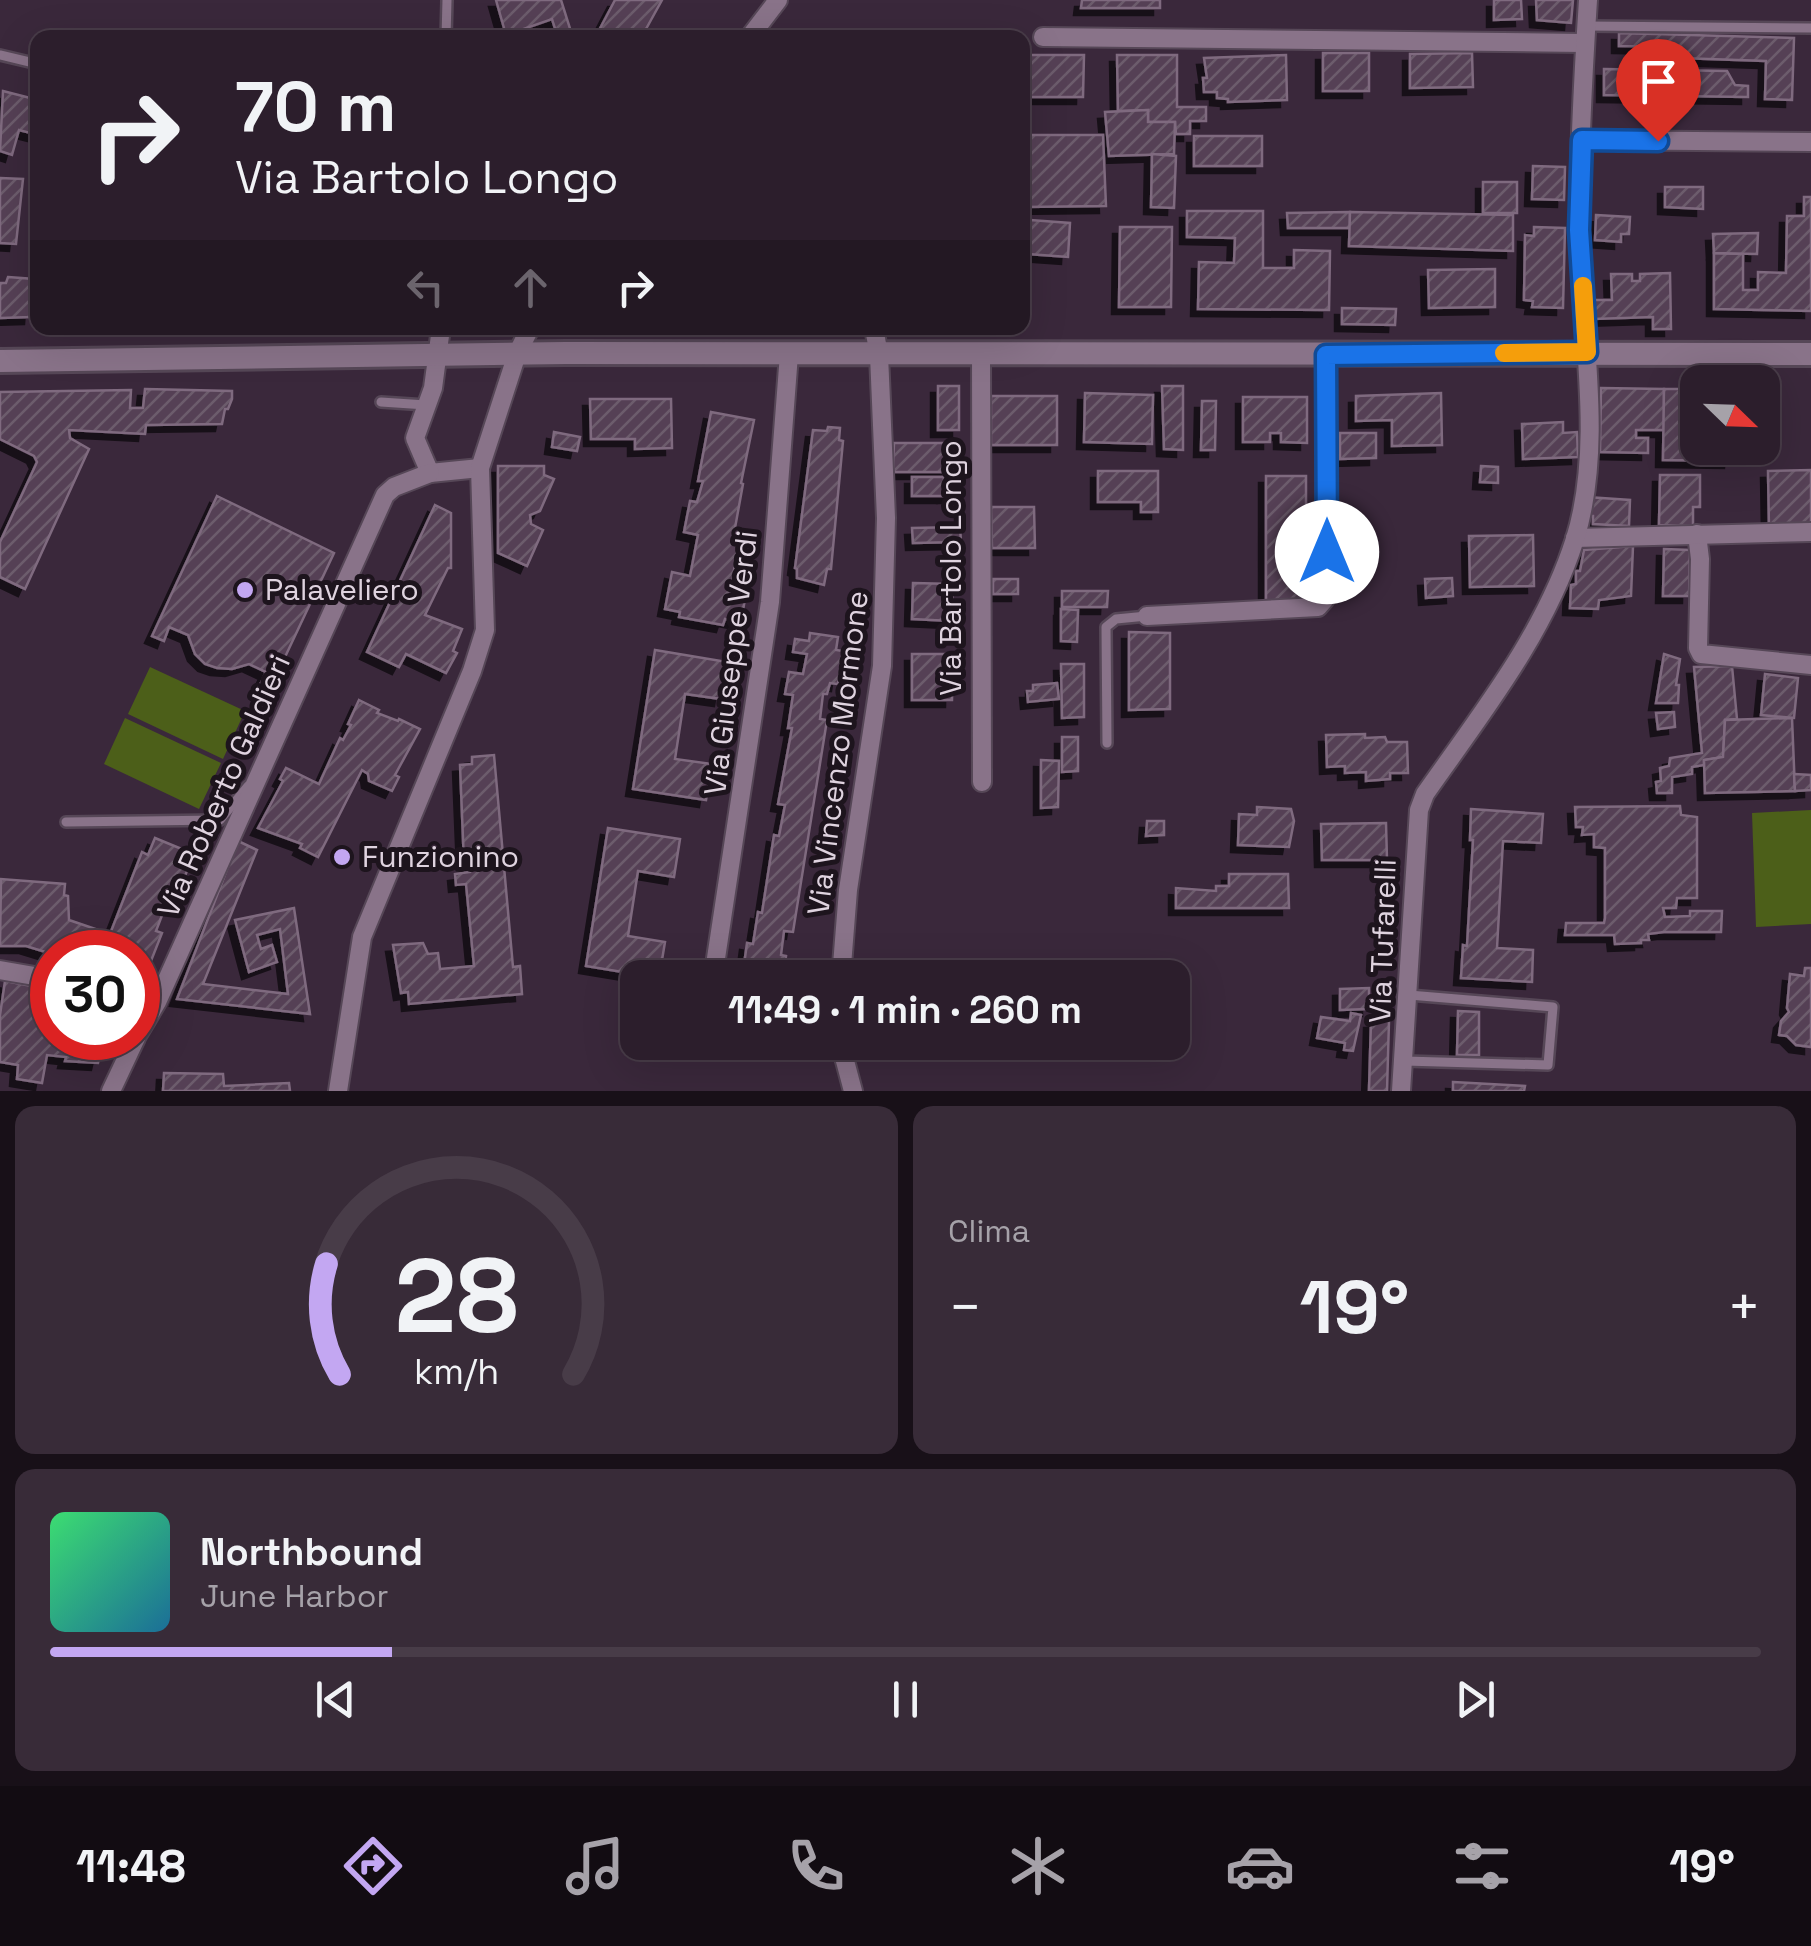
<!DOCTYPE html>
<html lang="it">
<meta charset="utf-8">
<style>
:root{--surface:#2c1e2c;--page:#382b38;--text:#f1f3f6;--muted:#a6a2a9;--line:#483c48;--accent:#c3a7f2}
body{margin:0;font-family:"Space Grotesk",sans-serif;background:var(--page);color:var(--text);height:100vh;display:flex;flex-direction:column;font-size:38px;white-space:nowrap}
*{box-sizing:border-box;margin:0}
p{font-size:32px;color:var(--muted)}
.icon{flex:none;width:55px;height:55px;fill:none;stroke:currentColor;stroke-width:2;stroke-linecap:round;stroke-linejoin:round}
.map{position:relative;height:1091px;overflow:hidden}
.sheet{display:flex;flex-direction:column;gap:15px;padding:15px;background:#181018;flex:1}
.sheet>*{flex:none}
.banner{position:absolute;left:30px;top:30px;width:1000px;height:305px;border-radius:20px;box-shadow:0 10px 40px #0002,0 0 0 2px var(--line);background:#2c1e2c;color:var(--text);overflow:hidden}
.needle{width:65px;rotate:113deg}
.buttons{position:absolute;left:1680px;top:365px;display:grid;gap:20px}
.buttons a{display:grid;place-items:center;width:100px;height:100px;border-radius:20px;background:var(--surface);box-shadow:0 10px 40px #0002,0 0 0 2px var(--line);font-size:50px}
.speed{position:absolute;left:30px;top:930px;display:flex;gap:20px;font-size:50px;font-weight:700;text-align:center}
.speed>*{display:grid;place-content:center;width:130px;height:130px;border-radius:50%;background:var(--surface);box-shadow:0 10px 40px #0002,0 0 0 2px var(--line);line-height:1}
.speed .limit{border:15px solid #d22;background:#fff;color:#111}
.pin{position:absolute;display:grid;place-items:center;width:85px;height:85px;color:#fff;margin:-102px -42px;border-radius:50% 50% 50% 0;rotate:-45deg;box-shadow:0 0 10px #0007}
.pin .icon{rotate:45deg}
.me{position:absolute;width:110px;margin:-55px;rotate:0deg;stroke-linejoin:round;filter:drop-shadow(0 0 8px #0008)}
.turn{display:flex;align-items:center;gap:35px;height:210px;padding:0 40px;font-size:45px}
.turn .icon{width:130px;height:130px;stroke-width:2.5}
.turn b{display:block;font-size:70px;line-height:85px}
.lanes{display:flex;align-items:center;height:95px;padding:0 40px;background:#0003;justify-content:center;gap:50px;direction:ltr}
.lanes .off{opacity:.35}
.big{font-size:75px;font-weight:600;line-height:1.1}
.sheet .widget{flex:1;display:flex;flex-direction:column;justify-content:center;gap:15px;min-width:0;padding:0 35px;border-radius:20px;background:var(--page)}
.sheet .dial{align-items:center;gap:0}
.dial svg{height:260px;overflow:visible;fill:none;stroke:var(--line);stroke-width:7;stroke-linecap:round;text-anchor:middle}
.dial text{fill:var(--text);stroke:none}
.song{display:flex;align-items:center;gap:30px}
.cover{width:120px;height:120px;border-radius:15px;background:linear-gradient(135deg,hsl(140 70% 55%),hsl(200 70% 35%))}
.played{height:10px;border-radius:5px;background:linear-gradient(90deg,var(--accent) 20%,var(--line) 20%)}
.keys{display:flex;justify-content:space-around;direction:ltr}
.heat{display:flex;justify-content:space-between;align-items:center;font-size:55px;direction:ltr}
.sheet .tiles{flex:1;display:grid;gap:15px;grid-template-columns:1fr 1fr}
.widget:last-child{grid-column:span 2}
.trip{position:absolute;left:620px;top:960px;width:570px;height:100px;border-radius:20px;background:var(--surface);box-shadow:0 10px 40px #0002,0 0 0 2px var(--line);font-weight:600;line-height:100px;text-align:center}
.tab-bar{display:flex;height:160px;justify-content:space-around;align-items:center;background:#120c12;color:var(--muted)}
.tab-bar .icon{width:70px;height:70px}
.tab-bar .on{color:var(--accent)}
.tab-bar b{font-size:45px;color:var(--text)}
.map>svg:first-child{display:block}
.green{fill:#4c5f19}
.building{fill:url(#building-hatch);stroke:#7f6a7f;stroke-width:2.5;filter:url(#shadow)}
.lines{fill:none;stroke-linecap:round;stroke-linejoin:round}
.service-casing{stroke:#564757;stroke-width:14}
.minor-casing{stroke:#564757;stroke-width:22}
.tertiary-casing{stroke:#564757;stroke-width:28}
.service{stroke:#897389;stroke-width:9}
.minor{stroke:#897389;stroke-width:18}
.tertiary{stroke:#897389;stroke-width:22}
.route-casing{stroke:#114b97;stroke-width:25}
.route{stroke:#1a73e8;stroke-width:18}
.slow{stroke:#f59e0b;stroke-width:18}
.poi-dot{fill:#c3a7f2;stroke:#1d141d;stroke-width:4}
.labels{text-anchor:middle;stroke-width:10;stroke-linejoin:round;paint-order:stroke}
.street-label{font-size:30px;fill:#dfd3df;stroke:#1d141d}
.poi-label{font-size:30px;fill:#dfd3df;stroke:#1d141d;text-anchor:start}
</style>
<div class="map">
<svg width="1811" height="1091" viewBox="0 0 1811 1091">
<defs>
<pattern id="building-hatch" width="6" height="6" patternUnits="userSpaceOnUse" patternTransform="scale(2.5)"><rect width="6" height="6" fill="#544054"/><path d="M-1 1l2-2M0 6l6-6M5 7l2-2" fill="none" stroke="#6c5b6c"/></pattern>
<filter id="shadow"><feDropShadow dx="-7" dy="7" stdDeviation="0" flood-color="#0009"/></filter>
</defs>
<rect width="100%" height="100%" fill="#3a283b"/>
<g class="green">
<polygon points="150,667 245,711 223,759 128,714"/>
<polygon points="125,718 221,763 199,809 104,764"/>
<polygon points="1811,810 1811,924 1756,927 1752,813"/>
</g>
<g class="building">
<polygon points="496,0 561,0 573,38 558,38 552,19 506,35"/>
<polygon points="615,0 662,0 641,38 595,38"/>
<polygon points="1082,0 1160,0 1160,8 1081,8"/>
<polygon points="1494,0 1521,0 1522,19 1494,20"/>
<polygon points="1536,0 1573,0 1571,23 1537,20"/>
<polygon points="1619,33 1794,38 1792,100 1765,99 1766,61 1680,58 1681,47 1619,46"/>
<rect x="1323" y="53" width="46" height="38"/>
<polygon points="1472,53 1473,87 1410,88 1410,54"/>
<polygon points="1029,55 1084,55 1083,97 1029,97"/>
<polygon points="1117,55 1177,55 1177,107 1206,107 1206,121 1190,121 1190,134 1176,134 1175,122 1148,122 1148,110 1118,111"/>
<polygon points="1286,55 1287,100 1228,102 1228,99 1217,98 1217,92 1204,92 1203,78 1207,78 1204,58"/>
<polygon points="1604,69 1727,71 1735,85 1748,86 1748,97 1604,95"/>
<polygon points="3,91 38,100 38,135 19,130 12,155 0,151"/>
<polygon points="1148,110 1148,122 1175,122 1174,154 1109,156 1105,112"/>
<polygon points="1022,135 1103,135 1106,206 1022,207"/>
<rect x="1194" y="136" width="68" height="30"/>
<polygon points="1152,154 1176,156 1174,208 1151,207"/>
<polygon points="1533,166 1565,167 1564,200 1532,199"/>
<polygon points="0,178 23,179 16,244 0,243"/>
<rect x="1483" y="182" width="34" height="31"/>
<polygon points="1665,187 1703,187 1703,209 1665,207"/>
<polygon points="1804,197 1811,197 1811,311 1714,309 1714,253 1743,254 1743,290 1758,290 1758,272 1786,273 1787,216 1804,216"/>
<polygon points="1187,211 1263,211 1263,268 1294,268 1294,250 1330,251 1329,310 1198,309 1199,262 1234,263 1235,238 1187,237"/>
<polygon points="1350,212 1350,228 1288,228 1287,213"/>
<polygon points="1350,212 1513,215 1513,251 1349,246"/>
<polygon points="1596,215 1630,217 1629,234 1621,234 1621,242 1595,240"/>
<polygon points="1030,220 1070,223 1068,257 1028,254"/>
<polygon points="1120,227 1172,227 1171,307 1119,307"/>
<polygon points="1534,227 1565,228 1563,308 1532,307 1533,301 1524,300 1525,235 1534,236"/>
<polygon points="1758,233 1757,254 1714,253 1713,234"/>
<polygon points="1495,269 1495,307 1429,308 1428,270"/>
<polygon points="1670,273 1671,329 1653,329 1653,317 1593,319 1592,300 1612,300 1611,274 1632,274 1632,281 1640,281 1640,274"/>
<polygon points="8,277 34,279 31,317 0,318 0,283 6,283"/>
<polygon points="1342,308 1396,309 1395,325 1342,324"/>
<rect x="938" y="386" width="21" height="44"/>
<polygon points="1162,386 1183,386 1183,450 1164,449"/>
<polygon points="1601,388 1664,389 1664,430 1636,430 1636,438 1648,438 1648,453 1600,452"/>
<polygon points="145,389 232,391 232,399 228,409 225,409 222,424 146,425 145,434 69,430 70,438 89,449 25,589 0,577 0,542 37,462 34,456 0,439 0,392 131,390 130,408 143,408"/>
<polygon points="1664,389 1698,389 1698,448 1732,448 1731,461 1663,460"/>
<polygon points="1085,393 1153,395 1152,444 1084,442"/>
<polygon points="1441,393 1442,445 1392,446 1392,420 1356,421 1356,396"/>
<rect x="991" y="396" width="66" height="49"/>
<polygon points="1243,397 1307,397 1307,443 1281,442 1281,433 1270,433 1270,442 1243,442"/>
<polygon points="590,399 671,399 672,448 635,449 635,439 591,439"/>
<polygon points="1202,401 1216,401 1215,450 1201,450"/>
<polygon points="711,412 754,420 741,483 743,484 735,528 742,530 730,590 746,593 741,622 725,619 723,625 679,617 680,612 665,609 672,572 690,576 698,535 684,532 690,501 697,502 703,481 698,481"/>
<polygon points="1563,422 1563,433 1577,432 1578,457 1523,459 1522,424"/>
<polygon points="828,427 840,428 839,440 843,441 831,569 827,569 824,585 797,578 797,569 795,568 813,430 827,431"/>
<polygon points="554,432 580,437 577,451 552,447"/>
<polygon points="1340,433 1376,433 1376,458 1340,459"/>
<polygon points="894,443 948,443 948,472 893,472"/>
<polygon points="498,466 544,466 544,475 554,479 540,511 530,515 531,524 543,530 527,566 498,553"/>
<polygon points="1481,466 1498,467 1498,483 1480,482"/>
<polygon points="1811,470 1811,526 1769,527 1768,471"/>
<polygon points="1098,471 1158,471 1158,512 1141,512 1141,502 1098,502"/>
<polygon points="1660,475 1700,475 1700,507 1693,507 1693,526 1659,525"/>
<rect x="1266" y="476" width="40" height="125"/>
<rect x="912" y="477" width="32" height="19"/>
<rect x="944" y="477" width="17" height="19"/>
<polygon points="217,496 334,553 269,691 259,687 266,672 249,664 232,669 217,668 205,664 195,654 188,635 169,627 164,641 152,636"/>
<polygon points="1587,497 1630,500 1629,526 1593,524 1593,516 1586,516"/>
<polygon points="435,505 451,513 451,568 448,568 425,615 462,629 453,651 457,653 446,673 406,654 399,667 367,652"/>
<polygon points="991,507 1034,507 1035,548 992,548"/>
<polygon points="960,527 961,542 913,543 912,528"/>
<polygon points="1533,535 1534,586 1470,587 1469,536"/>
<polygon points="1633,546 1631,596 1599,600 1598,609 1570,608 1571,585 1576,584 1576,571 1580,571 1584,550"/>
<polygon points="1664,549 1690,550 1689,596 1663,596"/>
<polygon points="1452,578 1453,596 1426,598 1425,579"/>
<rect x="993" y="579" width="25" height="15"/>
<polygon points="913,583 953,584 951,621 912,619"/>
<polygon points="1062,591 1108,591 1107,607 1062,607"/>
<polygon points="1061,609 1078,610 1077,642 1061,641"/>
<polygon points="1129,632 1170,633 1170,709 1129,710"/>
<polygon points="810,633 838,637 836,650 843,651 838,684 830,683 827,694 823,694 820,719 827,720 793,932 784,931 781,955 786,956 785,964 795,966 793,978 758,978 760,967 744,965 747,943 753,944 758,912 762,913 774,835 779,836 785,805 778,804 792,728 788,728 793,695 785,694 789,672 803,674 807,654 793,652 795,639 809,641"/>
<polygon points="655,650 727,662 721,699 685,694 675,759 712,764 706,800 633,789"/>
<polygon points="912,654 953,654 952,700 912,700"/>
<polygon points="1664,654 1680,659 1676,685 1679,685 1678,703 1656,703"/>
<polygon points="1061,664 1084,664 1084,717 1062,718"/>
<polygon points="1732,666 1737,719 1725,720 1723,757 1704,760 1704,765 1692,767 1692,774 1672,777 1672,793 1657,793 1656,782 1661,781 1660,768 1669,766 1670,758 1702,753 1694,667"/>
<polygon points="1765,674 1798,678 1794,718 1761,715"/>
<polygon points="1057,683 1059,699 1028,702 1027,691 1033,691 1033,685"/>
<polygon points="359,700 379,710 377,713 398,721 399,719 420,729 395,775 399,777 392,791 369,781 368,774 362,770 318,857 300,848 302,844 258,828 283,781 280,779 286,768 319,784 340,738 343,740 351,725 348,724"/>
<polygon points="1674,712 1675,727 1658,729 1656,713"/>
<polygon points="1792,718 1795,791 1705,793 1704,760 1723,757 1725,720"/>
<polygon points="1365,734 1365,738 1385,737 1387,742 1407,742 1408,773 1390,773 1390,779 1366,781 1366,772 1345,773 1345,766 1327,767 1326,735"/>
<polygon points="1062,737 1078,737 1078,771 1062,772"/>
<polygon points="494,755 513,967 520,966 522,994 409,1004 408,992 401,993 393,945 423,943 428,954 438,953 440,969 474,966 466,884 456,885 455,874 470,872 469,862 464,863 460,765 472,764 472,757"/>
<polygon points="1041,760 1059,761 1058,807 1041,808"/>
<polygon points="1794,774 1811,775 1811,790 1795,791"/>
<polygon points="1680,806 1681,815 1697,817 1697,898 1677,898 1676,908 1663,908 1665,917 1690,916 1690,911 1722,911 1721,932 1664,932 1648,934 1649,940 1641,940 1641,943 1615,944 1614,935 1565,935 1566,923 1604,923 1605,918 1605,848 1594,847 1594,834 1582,835 1583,827 1576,827 1575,807"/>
<polygon points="1257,807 1291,809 1294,821 1289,847 1238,845 1239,814 1257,815"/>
<polygon points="1471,809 1543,814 1541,843 1503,841 1497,948 1533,950 1532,982 1461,978 1463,945 1467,946 1473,840 1470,840"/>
<polygon points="1147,821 1164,821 1164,835 1146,836"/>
<polygon points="1386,823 1387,860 1322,860 1321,824"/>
<polygon points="608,828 680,839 674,877 638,871 628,936 665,942 659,978 586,966"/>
<polygon points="155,838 189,852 187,857 192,859 175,900 169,897 156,931 162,933 149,966 138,962 138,952 52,954 26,946 0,946 1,879 65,884 64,895 68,896 69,920 110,934 142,852 148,855"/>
<polygon points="238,841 257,850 203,984 288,994 280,929 257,935 261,949 272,945 277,962 249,972 235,920 294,908 310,1014 177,999"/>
<polygon points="1229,874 1288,874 1289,908 1176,908 1176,888 1216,891 1216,886 1229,886"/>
<polygon points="1805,968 1811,968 1811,1047 1796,1045 1787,1036 1779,1035 1781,1021 1789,1012 1787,1008 1790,974 1804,976"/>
<polygon points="5,981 37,987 33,1009 52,1013 52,1038 111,1038 108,1051 101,1050 98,1063 65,1061 66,1057 47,1055 42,1083 17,1079 18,1065 0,1062 0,1015"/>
<polygon points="1369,988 1369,1009 1340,1010 1340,989"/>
<polygon points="1458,1011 1479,1012 1479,1055 1457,1055"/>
<polygon points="1351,1013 1361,1015 1353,1051 1344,1050 1345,1043 1317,1038 1321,1017 1350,1021"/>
<polygon points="1371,1021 1389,1021 1387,1091 1369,1091"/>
<polygon points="164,1073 223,1074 224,1086 289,1083 290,1091 163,1091"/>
<polygon points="1453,1082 1525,1086 1524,1091 1453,1091"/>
</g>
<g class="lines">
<g class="service-casing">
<g id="service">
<polyline points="1586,26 1811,28"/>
<polyline points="446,38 447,0"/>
<polyline points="0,55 38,64"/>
<polyline points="381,402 426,405"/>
<polyline points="1107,743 1106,627 1116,619 1147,616"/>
<polyline points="66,822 220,820 248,786"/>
<polyline points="1405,1061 1548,1065 1553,1007 1409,995"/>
</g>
</g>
<g class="minor-casing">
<g id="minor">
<polyline points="1043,37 1583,43"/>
<polyline points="749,38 778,0"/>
<polyline points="1582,140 1811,142"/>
<polyline points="441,328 433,388 415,438 430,473 480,468"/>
<polyline points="981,354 982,782"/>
<polyline points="1697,534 1700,559 1698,648 1701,654 1811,665"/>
<polyline points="1575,538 1811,532"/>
<polyline points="1147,616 1318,607 1325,599 1326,355"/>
<polyline points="0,970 52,979"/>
<polyline points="713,978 770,602 789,354"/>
<polyline points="841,978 848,890 882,666 886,518 879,355 874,328"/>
<polyline points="138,1034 157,1002 385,495 394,487 430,473"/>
<polyline points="840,1042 853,1091"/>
<polyline points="111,1091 136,1038"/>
<polyline points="338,1091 362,937 472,671 485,630 480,468 517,354 530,328"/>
<path d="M1401,1091L1419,810L1425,794C1481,714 1545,634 1575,539C1605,442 1580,327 1579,228C1579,152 1583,76 1588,0"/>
</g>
</g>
<g class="tertiary-casing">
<polyline id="tertiary" points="0,361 566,353 1811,354"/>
</g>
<use href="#service" class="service"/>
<use href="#minor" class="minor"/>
<use href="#tertiary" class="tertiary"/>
</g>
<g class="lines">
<g class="route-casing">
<polyline id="route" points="1327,552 1326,355 1587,352 1579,230 1582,140 1658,141"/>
</g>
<use href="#route" class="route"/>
<polyline class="slow" points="1504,353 1587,352 1583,286"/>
</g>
<g class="poi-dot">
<circle cx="245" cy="590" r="10"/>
<circle cx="342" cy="857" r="10"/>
</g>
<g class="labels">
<g class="street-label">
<text transform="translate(951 568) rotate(-90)" y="10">Via Bartolo Longo</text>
<text transform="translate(731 663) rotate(-83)" y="10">Via Giuseppe Verdi</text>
<text transform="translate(838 753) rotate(-83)" y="10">Via Vincenzo Mormone</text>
<text transform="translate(224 786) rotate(-66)" y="10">Via Roberto Galdieri</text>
<text transform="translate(1383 941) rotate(-88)" y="10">Via Tufarelli</text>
</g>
<g class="poi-label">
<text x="265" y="600">Palaveliero</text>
<text x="362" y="867">Funzionino</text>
</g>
</g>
</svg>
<div class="buttons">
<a><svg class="needle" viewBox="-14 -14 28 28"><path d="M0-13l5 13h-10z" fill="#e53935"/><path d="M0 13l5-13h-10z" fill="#a6a2a9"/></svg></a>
</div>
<div class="speed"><div class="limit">30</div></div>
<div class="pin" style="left:1658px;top:141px;background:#d93025"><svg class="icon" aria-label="arrive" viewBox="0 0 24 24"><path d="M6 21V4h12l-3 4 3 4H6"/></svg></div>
<svg class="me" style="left:1327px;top:552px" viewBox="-20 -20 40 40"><circle r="19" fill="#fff"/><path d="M0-13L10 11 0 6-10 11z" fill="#1a73e8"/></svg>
<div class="trip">11:49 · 1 min · 260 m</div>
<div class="banner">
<div class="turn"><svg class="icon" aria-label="right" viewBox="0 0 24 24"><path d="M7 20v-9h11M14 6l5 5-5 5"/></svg><div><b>70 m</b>Via Bartolo Longo</div></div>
<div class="lanes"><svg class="icon off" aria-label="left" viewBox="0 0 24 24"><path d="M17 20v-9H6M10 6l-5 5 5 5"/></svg><svg class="icon off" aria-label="ahead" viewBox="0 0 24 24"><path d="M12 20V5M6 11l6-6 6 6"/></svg><svg class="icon" aria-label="right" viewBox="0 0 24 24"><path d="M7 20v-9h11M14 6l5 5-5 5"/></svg></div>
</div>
</div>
<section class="sheet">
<div class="tiles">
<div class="widget dial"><svg viewBox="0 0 100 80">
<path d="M14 69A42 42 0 1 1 86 69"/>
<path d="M14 69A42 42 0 0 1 10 35" stroke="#c3a7f2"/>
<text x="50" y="56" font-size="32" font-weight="700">28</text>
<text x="50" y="72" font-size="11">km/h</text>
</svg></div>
<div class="widget"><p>Clima</p>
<div class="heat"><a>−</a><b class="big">19°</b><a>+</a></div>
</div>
<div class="widget">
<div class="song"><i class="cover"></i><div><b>Northbound</b><p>June Harbor</p></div></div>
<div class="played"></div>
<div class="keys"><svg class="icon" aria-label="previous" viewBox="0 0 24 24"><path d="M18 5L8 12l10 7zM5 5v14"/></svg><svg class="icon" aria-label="pause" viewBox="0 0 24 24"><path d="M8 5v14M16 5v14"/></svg><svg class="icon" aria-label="next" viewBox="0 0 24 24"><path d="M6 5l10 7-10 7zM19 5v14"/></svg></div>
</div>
</div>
</section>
<nav class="tab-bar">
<b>11:48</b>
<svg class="icon on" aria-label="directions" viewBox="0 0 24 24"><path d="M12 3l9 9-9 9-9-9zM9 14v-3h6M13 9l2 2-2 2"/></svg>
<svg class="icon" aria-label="music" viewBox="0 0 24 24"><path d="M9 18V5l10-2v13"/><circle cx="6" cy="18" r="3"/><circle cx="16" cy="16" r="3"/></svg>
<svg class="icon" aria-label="phone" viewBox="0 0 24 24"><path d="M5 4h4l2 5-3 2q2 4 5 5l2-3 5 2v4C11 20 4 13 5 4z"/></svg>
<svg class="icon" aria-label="climate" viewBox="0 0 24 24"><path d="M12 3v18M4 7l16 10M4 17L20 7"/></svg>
<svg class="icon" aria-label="car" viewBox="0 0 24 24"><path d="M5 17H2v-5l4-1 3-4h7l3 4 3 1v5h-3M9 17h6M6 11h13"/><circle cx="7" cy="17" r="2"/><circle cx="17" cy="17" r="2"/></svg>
<svg class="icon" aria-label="filters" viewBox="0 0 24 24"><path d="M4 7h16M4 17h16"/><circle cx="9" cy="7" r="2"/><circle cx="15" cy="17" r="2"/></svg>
<b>19°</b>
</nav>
